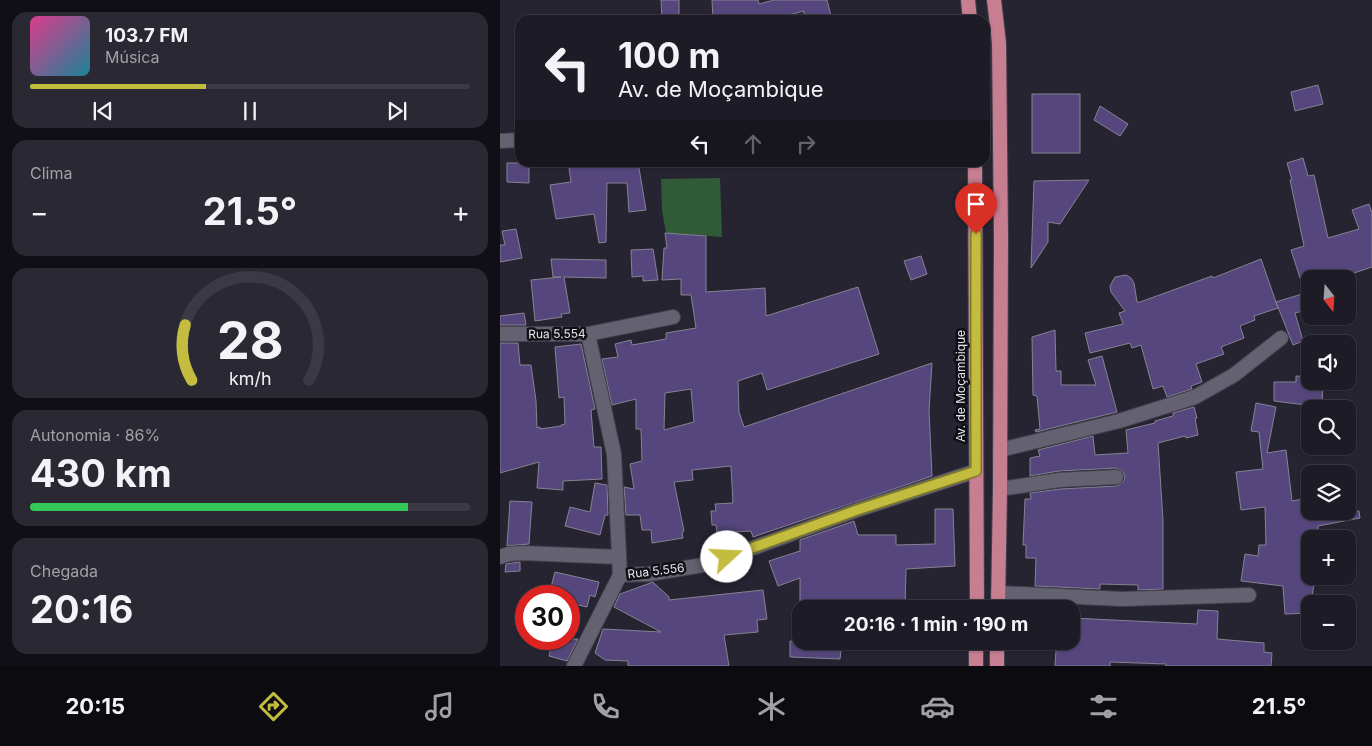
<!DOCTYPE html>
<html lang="pt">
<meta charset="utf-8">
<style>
:root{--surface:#1d1b26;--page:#2a2832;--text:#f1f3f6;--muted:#a0a1a7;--line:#3b3943;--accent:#c4bc3e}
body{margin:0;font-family:Inter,sans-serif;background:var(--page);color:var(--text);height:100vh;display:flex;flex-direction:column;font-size:19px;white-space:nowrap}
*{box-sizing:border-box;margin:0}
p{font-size:16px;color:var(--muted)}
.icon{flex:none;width:28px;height:28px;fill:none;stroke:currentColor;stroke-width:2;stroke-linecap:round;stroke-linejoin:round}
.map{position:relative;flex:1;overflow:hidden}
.drawer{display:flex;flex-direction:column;gap:12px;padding:12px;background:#100f15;width:500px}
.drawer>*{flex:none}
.hud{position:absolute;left:15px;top:15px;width:475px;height:152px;border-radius:15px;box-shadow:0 1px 4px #0004,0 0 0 1px var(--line);background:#1d1b26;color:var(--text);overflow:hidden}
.needle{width:32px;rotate:163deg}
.controls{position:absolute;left:801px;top:270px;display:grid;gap:10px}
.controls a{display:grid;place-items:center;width:55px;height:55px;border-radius:10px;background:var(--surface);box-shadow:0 1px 4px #0004,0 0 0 1px var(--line);font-size:25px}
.speed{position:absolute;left:15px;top:585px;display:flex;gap:10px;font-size:25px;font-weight:700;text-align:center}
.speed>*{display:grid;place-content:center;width:65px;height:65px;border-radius:50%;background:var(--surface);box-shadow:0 1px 4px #0004,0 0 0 1px var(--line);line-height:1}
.speed .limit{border:8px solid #d22;background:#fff;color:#111}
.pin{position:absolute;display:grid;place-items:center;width:42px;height:42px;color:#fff;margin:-51px -21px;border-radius:50% 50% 50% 0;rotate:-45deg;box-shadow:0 0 5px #0007}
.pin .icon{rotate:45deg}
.me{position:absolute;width:55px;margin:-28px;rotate:70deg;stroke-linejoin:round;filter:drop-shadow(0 0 4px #0008)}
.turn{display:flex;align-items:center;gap:18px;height:105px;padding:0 20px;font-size:22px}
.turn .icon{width:65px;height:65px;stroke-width:2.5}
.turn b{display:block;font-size:35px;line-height:42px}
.lanes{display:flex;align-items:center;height:48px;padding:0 20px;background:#0003;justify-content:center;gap:25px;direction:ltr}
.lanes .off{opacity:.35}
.big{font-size:38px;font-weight:700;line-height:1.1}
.drawer .tile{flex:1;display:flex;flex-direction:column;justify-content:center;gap:8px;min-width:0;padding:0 18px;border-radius:15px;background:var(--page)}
.drawer .dial{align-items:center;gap:0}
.dial svg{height:130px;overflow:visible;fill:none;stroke:var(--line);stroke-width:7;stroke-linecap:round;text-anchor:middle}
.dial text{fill:var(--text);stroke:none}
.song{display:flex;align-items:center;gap:15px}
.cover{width:60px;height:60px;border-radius:8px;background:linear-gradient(135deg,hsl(330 70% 55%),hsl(190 70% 35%))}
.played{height:5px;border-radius:2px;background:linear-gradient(90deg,var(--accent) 40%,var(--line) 40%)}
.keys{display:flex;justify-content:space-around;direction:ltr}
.heat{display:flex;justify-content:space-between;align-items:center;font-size:28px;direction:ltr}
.charge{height:8px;border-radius:4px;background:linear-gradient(90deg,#34c759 86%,var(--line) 0)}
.trip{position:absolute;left:292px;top:600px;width:288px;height:50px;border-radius:15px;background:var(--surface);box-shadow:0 1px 4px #0004,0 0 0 1px var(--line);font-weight:700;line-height:50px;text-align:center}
.dock{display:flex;height:80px;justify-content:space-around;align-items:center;background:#0c0b0f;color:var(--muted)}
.dock .icon{width:35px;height:35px}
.dock .selected{color:var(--accent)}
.dock b{font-size:22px;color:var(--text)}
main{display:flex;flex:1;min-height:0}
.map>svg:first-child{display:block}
.green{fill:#315a36}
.building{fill:#55477d;stroke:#868293;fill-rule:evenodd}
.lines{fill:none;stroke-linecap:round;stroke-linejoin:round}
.minor-casing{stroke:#43414d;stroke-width:16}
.trunk-casing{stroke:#43414d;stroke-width:16}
.minor{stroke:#646171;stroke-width:14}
.trunk{stroke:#c67e90;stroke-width:14}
.route-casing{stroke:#7f7a28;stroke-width:12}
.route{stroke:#c4bc3e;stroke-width:9}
.labels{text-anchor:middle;stroke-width:5;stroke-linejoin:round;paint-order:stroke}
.street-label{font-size:12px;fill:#e6e4ee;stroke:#100f15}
</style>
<main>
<section class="drawer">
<div class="tile">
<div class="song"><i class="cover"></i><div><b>103.7 FM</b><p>Música</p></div></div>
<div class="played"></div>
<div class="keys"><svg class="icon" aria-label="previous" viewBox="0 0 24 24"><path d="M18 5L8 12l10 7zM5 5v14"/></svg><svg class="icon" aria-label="pause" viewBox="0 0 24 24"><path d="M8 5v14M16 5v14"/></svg><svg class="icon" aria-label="next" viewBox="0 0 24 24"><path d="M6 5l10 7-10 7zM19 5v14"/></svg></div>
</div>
<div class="tile"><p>Clima</p>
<div class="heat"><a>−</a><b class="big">21.5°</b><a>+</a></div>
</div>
<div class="tile dial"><svg viewBox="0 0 100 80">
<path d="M14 69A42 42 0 1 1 86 69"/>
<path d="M14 69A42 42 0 0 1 10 35" stroke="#c4bc3e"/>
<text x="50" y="56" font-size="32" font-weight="700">28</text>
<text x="50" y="72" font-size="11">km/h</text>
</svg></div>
<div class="tile"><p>Autonomia · 86%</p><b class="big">430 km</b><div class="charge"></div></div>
<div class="tile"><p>Chegada</p><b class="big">20:16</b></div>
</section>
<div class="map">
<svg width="872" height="666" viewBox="0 0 872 666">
<rect width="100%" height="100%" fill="#272432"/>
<polygon class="green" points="220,178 222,237 166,233 162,210 161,179"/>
<g class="building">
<polygon points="161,0 179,0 179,20 162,20"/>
<polygon points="212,0 258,0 259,4 274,0 327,0 332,20 304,20 304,11 269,20 213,20"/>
<polygon points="818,85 823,104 795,111 791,92"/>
<rect x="532" y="94" width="48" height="59"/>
<polygon points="600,106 628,124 620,136 594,120"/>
<polygon points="803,158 808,176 814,175 828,238 859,229 852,210 869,204 872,213 872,267 851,274 850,269 819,279 810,279 810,282 802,284 791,250 804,246 790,180 792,180 787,163"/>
<polygon points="105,162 138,162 146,210 129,212 127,183 107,183 106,242 99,243 94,214 56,219 50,185 71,182 69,168"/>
<polygon points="7,163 29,163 29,183 7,182"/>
<polygon points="589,180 560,224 548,222 548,242 531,268 534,181"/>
<polygon points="16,229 22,258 0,262 0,245 5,245 2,231"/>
<path d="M165,233L206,236V292L265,288L266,316L358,287L379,354L267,390L262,373L238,381L239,412L244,427L432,363L429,410L432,476L253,537L251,531L217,533L216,525H212L211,511H216L215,504L233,503L231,466L192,470L193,480L174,482L184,531L182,532L183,538L152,543L151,530H142L140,515H126L124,487L134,489L130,464L142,461L141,429H136V399L112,405L102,359L118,357L115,344L131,340L132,345L166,339V333L196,328L191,295H181V279L162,280L164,248H167ZM191,389L194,422L164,430L165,393Z"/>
<polygon points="153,249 158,280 143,281 143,276 132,277 131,250"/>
<polygon points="421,256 427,274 411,280 404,261"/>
<polygon points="51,259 106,260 106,278 64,277 70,313 61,314 62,317 35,321 31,280 61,277 53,277"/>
<polygon points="761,259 778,308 754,316 755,320 740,326 744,338 721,347 724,354 696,364 702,382 691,386 692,389 667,397 663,386 653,389 641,345 632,348 630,343 590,353 585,333 623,324 619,313 625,311 611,292 610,286 615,277 626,275 631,278 634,283 637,302 640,302 712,276 713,278"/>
<polygon points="802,294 807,310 795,313 803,341 793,345 776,302"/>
<polygon points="24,313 26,325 0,325 0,316"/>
<polygon points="555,330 556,371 561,371 561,385 596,385 588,360 602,356 617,412 536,432 535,430 540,429 537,396 533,395 532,337"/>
<polygon points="0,343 18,343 20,365 31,365 36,401 37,428 40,427 40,429 61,426 61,425 65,424 64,397 59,398 55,347 81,344 95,409 91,410 94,447 101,447 102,479 63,481 63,490 37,488 39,462 0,473"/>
<polygon points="796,376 810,377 810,381 823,381 822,407 774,401 774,382 796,382"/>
<polygon points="756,403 776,407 767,453 786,450 792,501 810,498 810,511 859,511 860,518 818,526 818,539 810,539 810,576 815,576 810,613 785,614 783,586 741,581 745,554 758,556 759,545 766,545 765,507 741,510 736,472 763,469 759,432 751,431"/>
<polygon points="694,407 697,418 695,418 698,435 686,438 685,436 658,443 663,520 663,589 638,590 638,585 600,584 600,589 535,586 536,558 526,558 526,545 523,545 525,499 531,499 530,493 560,489 617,486 624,481 625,477 623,472 616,468 559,471 530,476 530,458 540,456 538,450 593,436 595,455 628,453 626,430 655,423 655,421 673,416 673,413"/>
<polygon points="95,483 107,485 108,515 105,515 100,535 65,526 70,507 90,512"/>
<polygon points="10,501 32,502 29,544 7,546"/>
<polygon points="435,509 453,509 455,566 406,569 405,609 300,609 300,578 278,586 269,561 300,551 300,540 354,521 358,535 396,535 396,545 435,544"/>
<polygon points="20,562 20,571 5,572 6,564"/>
<polygon points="55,572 99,582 95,597 90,595 87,607 69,603 69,596 56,596 58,589 51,587"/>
<polygon points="153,582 169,597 169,600 263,590 267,619 257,620 258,632 224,635 229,666 128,666 128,661 105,660 95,653 103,629 161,632 114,607 120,594"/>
<polygon points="698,610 718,611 717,639 764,643 764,652 772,653 771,666 666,666 666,664 610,662 610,666 555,666 556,650 561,650 561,641 571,641 571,618 697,624"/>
<polygon points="53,639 78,639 67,661 49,656"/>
<polygon points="290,641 342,641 340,659 290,657"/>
</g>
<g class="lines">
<g class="minor-casing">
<g id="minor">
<polyline points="0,141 20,140"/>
<polyline points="0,334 88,334 173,317"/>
<polyline points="500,450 619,421 695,397 734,375 781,338"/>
<polyline points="500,489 559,480 616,477"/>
<polyline points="0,557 9,554 23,553 119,557"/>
<polyline points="120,575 149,574 209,564 357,510 476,471"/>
<polyline points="498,593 622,599 749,595"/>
<polyline points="74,666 120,575 114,454 88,334"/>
</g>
</g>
<g class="trunk-casing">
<g id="trunk">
<polyline points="468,0 470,20"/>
<polyline points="494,0 499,43 501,238 500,489 498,609"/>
<polyline points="475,162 477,609"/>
<polyline points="476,666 476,641"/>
<polyline points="497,666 497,641"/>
</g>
</g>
<use href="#minor" class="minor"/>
<use href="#trunk" class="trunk"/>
</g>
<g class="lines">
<g class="route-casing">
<polyline id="route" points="227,557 357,510 476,471 476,234"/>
</g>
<use href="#route" class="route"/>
</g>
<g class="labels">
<g class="street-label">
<text transform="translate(57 334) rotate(-1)" y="4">Rua 5.554</text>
<text transform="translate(461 386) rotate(-90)" y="4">Av. de Moçambique</text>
<text transform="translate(156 571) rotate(-7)" y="4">Rua 5.556</text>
</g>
</g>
</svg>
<div class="controls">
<a><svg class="needle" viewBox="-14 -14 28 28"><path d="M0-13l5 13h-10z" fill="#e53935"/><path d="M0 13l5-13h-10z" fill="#a0a1a7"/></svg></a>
<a><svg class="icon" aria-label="sound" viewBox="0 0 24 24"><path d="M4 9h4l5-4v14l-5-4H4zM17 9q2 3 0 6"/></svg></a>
<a><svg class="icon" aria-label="search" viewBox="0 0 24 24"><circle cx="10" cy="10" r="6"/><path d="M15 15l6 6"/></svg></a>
<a><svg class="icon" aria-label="layers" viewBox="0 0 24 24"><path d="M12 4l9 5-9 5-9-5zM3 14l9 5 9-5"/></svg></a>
<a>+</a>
<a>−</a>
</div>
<div class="speed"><div class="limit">30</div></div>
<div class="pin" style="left:476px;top:234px;background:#d93025"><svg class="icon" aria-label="arrive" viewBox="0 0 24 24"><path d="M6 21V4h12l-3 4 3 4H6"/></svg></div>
<svg class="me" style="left:227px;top:557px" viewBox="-20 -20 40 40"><circle r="19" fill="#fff"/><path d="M0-13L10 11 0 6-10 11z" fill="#c4bc3e"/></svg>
<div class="trip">20:16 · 1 min · 190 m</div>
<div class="hud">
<div class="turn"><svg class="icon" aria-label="left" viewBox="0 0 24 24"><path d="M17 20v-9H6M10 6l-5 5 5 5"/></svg><div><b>100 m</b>Av. de Moçambique</div></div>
<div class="lanes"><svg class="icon" aria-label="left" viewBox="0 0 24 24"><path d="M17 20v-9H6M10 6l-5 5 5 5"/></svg><svg class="icon off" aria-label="ahead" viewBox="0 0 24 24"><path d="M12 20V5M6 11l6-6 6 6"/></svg><svg class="icon off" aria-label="right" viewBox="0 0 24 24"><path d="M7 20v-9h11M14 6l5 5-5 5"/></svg></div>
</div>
</div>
</main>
<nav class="dock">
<b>20:15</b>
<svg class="icon selected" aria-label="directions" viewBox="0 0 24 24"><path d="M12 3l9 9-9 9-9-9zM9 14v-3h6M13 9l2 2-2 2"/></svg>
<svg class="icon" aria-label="music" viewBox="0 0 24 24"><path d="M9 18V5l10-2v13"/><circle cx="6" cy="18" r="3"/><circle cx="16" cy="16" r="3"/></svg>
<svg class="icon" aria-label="phone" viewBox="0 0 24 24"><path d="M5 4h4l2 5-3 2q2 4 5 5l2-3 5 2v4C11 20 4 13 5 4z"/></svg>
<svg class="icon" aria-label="climate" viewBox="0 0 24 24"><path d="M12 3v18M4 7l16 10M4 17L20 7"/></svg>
<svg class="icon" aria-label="car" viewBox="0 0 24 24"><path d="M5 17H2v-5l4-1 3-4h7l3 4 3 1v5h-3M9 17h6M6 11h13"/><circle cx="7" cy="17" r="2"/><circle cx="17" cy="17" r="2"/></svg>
<svg class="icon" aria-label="filters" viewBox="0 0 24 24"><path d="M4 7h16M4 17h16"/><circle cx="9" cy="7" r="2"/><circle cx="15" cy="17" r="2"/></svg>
<b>21.5°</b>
</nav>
